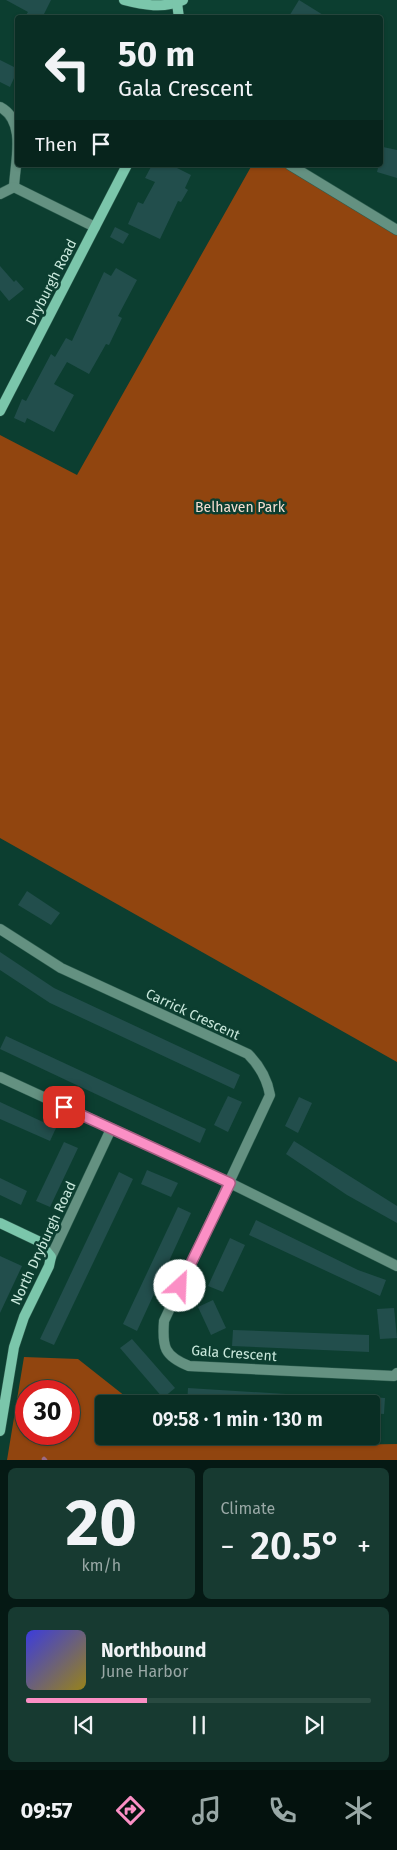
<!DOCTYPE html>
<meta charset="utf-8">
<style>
:root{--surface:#092e24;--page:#173a31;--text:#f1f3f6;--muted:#99a8a6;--line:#294a41;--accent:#fb8fc5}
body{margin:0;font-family:"Fira Sans",sans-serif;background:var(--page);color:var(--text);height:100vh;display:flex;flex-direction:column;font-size:19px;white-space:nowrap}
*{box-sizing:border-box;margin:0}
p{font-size:16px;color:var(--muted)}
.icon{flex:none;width:28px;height:28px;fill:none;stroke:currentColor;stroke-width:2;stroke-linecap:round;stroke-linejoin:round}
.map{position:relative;height:1460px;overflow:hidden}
.drawer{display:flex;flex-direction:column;gap:8px;padding:8px;background:#051914;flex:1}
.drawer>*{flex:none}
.guide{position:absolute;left:15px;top:15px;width:368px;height:152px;border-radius:5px;box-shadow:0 1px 4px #0004,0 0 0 1px var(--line);background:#092e24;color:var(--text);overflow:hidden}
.speed{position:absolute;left:15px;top:1380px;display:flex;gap:10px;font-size:25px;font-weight:700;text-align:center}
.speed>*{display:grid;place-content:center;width:65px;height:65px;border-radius:50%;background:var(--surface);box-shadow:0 1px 4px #0004,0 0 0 1px var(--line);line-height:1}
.speed .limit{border:8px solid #d22;background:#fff;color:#111}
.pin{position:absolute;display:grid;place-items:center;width:42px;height:42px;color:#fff;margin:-21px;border-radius:10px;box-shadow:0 2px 8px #0006}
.me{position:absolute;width:55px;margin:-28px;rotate:25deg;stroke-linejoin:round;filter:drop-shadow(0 0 4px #0008)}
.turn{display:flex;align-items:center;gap:18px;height:105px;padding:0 20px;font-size:22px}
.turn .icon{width:65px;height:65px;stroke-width:2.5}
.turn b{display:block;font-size:35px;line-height:42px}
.then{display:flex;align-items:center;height:48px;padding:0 20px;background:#0003;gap:10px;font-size:19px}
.big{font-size:38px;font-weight:600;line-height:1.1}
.drawer .tile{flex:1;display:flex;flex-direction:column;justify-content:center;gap:8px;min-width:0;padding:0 18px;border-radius:8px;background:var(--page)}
.drawer .dial{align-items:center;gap:0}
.dial b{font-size:65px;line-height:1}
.song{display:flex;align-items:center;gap:15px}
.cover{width:60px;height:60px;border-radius:8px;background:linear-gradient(135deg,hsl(240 70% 55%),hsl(50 70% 35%))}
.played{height:5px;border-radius:2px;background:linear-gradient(90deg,var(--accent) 35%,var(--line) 35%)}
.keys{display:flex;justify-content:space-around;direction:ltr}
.heat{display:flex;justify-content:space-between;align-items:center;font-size:28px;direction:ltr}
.drawer .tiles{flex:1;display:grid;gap:8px;grid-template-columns:1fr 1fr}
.tile:last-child{grid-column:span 2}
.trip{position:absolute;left:95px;top:1395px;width:285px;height:50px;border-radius:5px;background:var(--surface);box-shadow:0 1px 4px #0004,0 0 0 1px var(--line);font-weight:600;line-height:50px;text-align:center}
.tab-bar{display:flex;height:80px;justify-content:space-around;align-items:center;background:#04120e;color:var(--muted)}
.tab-bar .icon{width:35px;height:35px}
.tab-bar .current{color:var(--accent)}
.tab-bar b{font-size:22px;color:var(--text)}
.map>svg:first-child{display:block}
.green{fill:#91450f;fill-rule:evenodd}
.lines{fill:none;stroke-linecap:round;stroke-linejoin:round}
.stream{stroke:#9a6a85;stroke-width:4.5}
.building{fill:#224e4c}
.street-casing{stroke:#2e5d4f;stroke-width:11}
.secondary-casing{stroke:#2e5d4f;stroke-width:11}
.street{stroke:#649181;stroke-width:10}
.secondary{stroke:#7bc6ab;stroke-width:10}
.route-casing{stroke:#a35d80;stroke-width:12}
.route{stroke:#fb8fc5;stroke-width:9}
.labels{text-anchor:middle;stroke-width:5;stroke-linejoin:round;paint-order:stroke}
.street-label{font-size:14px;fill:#c9e8dc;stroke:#0c3e30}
.park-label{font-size:14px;fill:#f6ded2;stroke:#0c3e30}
</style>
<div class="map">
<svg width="397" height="1460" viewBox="0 0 397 1460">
<rect width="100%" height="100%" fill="#0c3e30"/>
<g class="green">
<polygon points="252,165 290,165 397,230 397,1062 0,838 0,435 77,475"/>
<path d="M24,1357L78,1359L135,1404H104V1436H268L339,1445L397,1444V1460H7ZM26,1391H69V1434H26Z"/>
</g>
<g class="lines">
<polyline class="stream" points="44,1459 45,1460"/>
</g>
<g class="building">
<polygon points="6,0 51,0 42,18 24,18 28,12"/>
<polygon points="299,0 328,18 288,18"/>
<polygon points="0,60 18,69 10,87 0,82"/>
<polygon points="383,147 397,150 397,178 377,172"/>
<polygon points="152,165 171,165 191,175 185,188 188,190 181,202 178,201 160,239 128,224 138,202 143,204 155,182 145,178"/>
<polygon points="115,227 129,234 123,244 110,237"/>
<polygon points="0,266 14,282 16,280 24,289 9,301 0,290"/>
<polygon points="116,268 137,280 118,316 122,318 109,345 106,344 89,374 67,362 54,384 74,395 54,432 27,418 25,423 14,418 22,399 26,401 51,354 55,357 66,338 72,341 104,272 111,276"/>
<polygon points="27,891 60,913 51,925 18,905"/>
<polygon points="0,952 54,988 240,1075 234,1089 50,1003 0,970"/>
<polygon points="6,1036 206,1129 200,1143 0,1049"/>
<polygon points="228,1096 242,1102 228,1132 214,1125"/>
<polygon points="299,1097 312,1103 298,1133 285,1126"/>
<polygon points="0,1102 56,1128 50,1141 0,1119"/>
<polygon points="294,1141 397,1206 397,1223 347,1195 286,1154"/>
<polygon points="64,1142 78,1148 50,1207 36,1201"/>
<polygon points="147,1170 178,1183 171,1197 141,1184"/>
<polygon points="119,1172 133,1179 54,1345 40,1339"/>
<polygon points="0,1178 27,1191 21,1205 0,1195"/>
<polygon points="178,1207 191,1213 137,1331 123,1324"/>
<polygon points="256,1220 358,1270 386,1280 380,1296 249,1235"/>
<polygon points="230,1238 245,1245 223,1292 208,1286"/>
<polygon points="0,1256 22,1266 0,1313"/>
<polygon points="213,1300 226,1328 211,1335 198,1307"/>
<polygon points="394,1308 397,1338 380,1339 377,1309"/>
<polygon points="233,1330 369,1335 369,1352 232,1346"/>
<polygon points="132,1339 175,1388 163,1398 120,1348"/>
<polygon points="188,1388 286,1394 286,1404 187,1404"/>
<polygon points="371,1397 385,1398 384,1414 371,1413"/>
</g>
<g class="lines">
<g class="street-casing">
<g id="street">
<path d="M0,107C27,121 15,162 14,187"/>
<polyline points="290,165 397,230"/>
<polyline points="14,187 95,227"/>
<polyline points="0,194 14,187"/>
<path d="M0,929L61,968L248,1054C260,1066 267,1078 270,1095L164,1321C162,1347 164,1356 189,1366L394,1376L397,1373"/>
<polyline points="0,1077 230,1183 397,1266"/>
<polyline points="51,1257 111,1129"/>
</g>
</g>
<g class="secondary-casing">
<g id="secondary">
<path d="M124,0C143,5 164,9 183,0"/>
<polyline points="177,3 179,18"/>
<polyline points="0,411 127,165"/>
<polyline points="0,1223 38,1241 51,1257 49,1266 24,1317 14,1347 0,1431"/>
</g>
</g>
<use href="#street" class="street"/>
<use href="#secondary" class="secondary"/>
</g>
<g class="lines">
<g class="route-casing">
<polyline id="route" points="64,1107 230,1183 180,1286"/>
</g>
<use href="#route" class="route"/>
</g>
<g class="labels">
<g class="street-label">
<text transform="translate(51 282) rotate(-63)" y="5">Dryburgh Road</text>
<text transform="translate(193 1014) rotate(25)" y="5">Carrick Crescent</text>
<text transform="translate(43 1243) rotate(-65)" y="5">North Dryburgh Road</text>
<text transform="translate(234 1353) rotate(4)" y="5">Gala Crescent</text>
</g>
<g class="park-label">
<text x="240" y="512">Belhaven Park</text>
</g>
</g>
</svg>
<div class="speed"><div class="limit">30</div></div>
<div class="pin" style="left:64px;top:1107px;background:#d93025"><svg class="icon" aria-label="arrive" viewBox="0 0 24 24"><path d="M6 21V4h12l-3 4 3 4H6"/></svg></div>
<svg class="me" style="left:180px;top:1286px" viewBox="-20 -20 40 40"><circle r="19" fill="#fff"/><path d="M0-13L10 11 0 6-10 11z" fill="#fb8fc5"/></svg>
<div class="trip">09:58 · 1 min · 130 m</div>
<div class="guide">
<div class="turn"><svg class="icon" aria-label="left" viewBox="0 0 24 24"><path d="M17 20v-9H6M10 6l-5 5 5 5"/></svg><div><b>50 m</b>Gala Crescent</div></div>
<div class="then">Then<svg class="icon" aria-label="arrive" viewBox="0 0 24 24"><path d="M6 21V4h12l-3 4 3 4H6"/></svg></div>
</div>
</div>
<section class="drawer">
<div class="tiles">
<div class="tile dial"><b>20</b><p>km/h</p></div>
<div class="tile"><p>Climate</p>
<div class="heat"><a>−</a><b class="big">20.5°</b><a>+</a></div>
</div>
<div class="tile">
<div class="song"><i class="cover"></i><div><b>Northbound</b><p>June Harbor</p></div></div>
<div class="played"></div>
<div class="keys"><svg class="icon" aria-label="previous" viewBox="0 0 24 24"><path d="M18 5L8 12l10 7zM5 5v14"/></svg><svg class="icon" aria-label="pause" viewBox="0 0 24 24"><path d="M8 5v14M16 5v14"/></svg><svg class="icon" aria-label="next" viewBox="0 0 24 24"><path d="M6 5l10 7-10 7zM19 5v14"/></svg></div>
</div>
</div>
</section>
<nav class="tab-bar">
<b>09:57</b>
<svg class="icon current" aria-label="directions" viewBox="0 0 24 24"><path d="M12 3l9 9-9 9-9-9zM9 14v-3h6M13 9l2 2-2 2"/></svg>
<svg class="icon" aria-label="music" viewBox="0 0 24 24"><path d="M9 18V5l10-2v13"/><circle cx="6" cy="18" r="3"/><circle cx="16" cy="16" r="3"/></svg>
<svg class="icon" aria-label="phone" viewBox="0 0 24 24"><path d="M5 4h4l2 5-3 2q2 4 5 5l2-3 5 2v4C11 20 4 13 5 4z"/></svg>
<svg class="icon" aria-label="climate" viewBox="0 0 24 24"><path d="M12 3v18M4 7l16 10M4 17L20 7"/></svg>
</nav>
